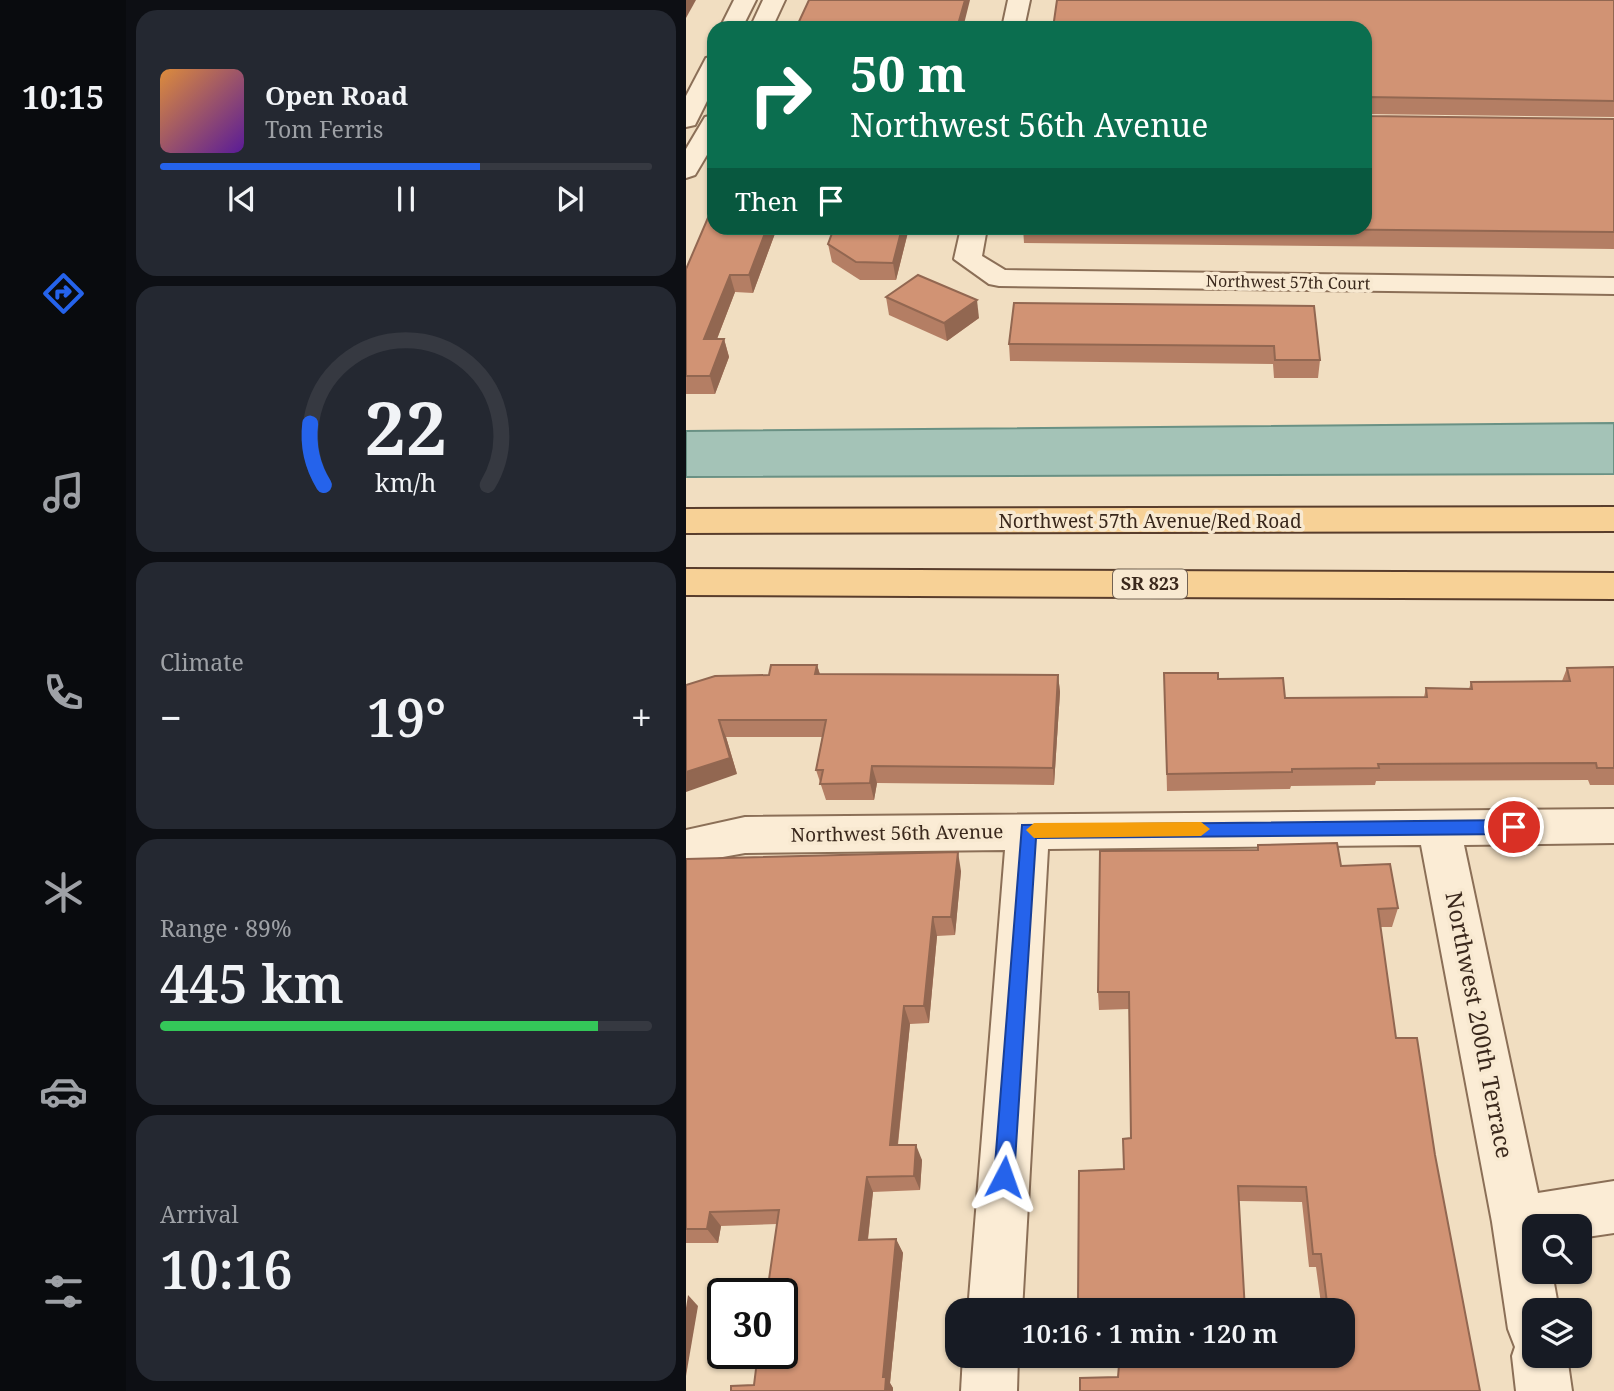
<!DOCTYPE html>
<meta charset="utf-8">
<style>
:root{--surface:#171b24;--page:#242831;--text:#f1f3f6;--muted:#9ea1a6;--line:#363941;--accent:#2563eb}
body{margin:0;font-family:"Noto Serif",serif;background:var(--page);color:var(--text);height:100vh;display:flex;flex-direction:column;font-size:26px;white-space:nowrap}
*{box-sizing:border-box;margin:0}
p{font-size:23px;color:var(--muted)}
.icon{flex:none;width:38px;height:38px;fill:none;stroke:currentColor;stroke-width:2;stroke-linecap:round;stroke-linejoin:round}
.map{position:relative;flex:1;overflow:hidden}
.sheet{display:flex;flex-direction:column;gap:10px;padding:10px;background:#0d0f14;width:560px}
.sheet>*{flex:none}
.top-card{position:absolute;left:21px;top:21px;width:665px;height:214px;border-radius:21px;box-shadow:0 2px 5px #0004;background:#0b6e4f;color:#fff;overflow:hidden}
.tools{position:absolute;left:836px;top:1214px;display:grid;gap:14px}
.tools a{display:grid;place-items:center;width:70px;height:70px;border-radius:14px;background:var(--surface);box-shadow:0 2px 5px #0004;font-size:35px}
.speed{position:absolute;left:21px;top:1278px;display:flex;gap:14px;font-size:35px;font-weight:700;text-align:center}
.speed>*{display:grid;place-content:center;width:91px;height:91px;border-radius:50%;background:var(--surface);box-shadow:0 2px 5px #0004;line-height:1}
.speed .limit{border:4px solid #111;border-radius:10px;background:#fff;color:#111}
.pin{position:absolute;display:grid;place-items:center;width:60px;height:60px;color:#fff;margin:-30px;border:4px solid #fff;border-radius:50%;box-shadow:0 2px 7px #0007}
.me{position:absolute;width:77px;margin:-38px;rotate:4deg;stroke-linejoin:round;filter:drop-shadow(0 0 5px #0008)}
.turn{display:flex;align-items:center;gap:24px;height:147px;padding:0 28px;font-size:32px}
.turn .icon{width:91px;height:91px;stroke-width:2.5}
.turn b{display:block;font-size:49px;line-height:60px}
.then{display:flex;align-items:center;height:66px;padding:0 28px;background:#0003;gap:14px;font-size:26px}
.big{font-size:52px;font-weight:600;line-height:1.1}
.sheet .tile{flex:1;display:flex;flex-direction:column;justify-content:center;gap:10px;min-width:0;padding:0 24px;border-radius:21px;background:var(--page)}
.sheet .dial{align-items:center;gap:0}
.dial svg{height:182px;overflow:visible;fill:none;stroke:var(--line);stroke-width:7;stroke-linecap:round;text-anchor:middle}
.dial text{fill:var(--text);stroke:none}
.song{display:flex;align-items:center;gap:21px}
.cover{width:84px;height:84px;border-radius:10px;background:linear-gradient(135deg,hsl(30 70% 55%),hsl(270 70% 35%))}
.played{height:7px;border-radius:4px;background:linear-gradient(90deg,var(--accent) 65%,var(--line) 65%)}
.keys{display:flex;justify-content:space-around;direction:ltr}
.heat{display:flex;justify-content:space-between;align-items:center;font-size:38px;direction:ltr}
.charge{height:10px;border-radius:5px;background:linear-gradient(90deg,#34c759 89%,var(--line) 0)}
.trip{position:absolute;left:259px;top:1298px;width:410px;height:70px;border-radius:21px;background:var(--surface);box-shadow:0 2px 5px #0004;font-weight:600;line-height:70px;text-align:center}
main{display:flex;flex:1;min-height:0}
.tab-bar{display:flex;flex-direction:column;width:126px;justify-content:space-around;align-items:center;background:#090b0e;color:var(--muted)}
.tab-bar .icon{width:49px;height:49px}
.tab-bar .current{color:var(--accent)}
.tab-bar b{font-size:32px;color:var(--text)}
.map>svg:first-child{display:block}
.water{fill:#a4c3b7;stroke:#6a9184;stroke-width:2}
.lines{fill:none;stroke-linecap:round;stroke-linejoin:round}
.minor-casing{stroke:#8b6f57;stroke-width:4}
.major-casing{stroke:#593d2c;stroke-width:4}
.minor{fill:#fbecd5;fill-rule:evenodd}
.major{fill:#f7d196;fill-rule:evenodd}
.wall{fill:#b47e64}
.shaded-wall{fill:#926751}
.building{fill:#d19374;stroke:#926751;stroke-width:2}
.route{fill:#2563eb;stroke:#184099;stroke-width:2}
.slow{fill:#f59e0b}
.labels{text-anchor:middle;stroke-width:7;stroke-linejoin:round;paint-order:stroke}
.far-street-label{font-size:16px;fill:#3a281c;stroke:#f8e9d1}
.shield{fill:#f8e9d1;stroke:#736252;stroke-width:2}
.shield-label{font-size:18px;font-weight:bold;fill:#3a281c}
.street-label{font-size:19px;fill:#3a281c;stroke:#f8e9d1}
.near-street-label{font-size:23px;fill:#3a281c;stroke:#f8e9d1}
</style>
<main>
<nav class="tab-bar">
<b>10:15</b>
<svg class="icon current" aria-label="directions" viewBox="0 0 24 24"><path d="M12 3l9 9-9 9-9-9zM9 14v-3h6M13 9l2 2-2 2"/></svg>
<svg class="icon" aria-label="music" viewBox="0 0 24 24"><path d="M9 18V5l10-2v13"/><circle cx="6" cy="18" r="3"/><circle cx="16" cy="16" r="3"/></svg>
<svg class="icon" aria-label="phone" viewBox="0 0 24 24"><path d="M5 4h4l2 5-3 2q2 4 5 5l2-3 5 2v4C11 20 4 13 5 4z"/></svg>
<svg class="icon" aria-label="climate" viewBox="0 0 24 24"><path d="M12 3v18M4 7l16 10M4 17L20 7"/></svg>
<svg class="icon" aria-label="car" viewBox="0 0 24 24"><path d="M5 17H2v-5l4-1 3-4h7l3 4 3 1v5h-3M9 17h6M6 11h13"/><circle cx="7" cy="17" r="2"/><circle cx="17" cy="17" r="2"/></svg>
<svg class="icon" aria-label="filters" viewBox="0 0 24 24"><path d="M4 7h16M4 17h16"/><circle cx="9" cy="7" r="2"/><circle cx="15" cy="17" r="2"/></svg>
</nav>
<section class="sheet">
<div class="tile">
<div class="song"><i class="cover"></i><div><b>Open Road</b><p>Tom Ferris</p></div></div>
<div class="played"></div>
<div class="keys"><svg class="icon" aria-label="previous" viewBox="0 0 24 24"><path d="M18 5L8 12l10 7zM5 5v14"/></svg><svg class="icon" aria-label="pause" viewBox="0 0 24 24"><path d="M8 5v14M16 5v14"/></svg><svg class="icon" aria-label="next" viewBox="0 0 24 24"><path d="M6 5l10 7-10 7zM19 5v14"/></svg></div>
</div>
<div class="tile dial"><svg viewBox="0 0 100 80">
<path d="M14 69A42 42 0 1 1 86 69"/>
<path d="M14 69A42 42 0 0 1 8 42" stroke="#2563eb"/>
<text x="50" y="56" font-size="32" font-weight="700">22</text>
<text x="50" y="72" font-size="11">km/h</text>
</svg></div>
<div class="tile"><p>Climate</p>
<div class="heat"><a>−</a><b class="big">19°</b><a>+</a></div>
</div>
<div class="tile"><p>Range · 89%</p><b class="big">445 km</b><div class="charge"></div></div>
<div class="tile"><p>Arrival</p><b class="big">10:16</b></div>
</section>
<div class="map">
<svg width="928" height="1391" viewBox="0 0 928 1391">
<rect width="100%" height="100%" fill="#f1dec1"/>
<polygon class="water" points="928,423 928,474 0,477 0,431"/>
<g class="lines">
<g class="minor-casing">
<g id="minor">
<polygon points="48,0 70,0 56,28 34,28"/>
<polygon points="77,0 99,0 86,28 64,28"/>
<polygon points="322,0 344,0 338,28 316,28"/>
<polygon points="28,56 28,87 9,125 0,127 0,96 20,58"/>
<polygon points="28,115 28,143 9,175 0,178 0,149 19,117"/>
<polygon points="275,228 301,228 296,256 319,270 928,278 928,294 313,286 303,284 268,259"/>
<polygon points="928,809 928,843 778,845 852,1193 928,1181 928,1233 894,1238 894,1227 849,1227 849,1272 866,1272 873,1311 849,1311 849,1356 881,1356 886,1391 830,1391 826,1356 829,1347 822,1329 806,1222 735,845 362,849 336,1311 282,1311 319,850 59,853 20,860 0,868 0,830 59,817"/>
<polygon points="277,1356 332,1356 331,1391 275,1391"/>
</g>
</g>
<g class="major-casing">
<g id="major">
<polygon points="928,507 928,531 0,533 0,509"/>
<polygon points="0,569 928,573 928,599 0,595"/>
</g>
</g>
<use href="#minor" class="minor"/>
<use href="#major" class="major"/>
</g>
<g class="wall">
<polygon points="371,0 928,0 928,117 679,114"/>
<polygon points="681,116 928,119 928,249 338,243 337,228 679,228"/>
<polygon points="28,228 91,228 67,293 49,292 31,339 38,339 43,357 29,394 0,394 0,269"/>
<polygon points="148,228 223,228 210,280 174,280 146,262 142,244"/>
<polygon points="200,297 293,318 261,341 203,315"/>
<polygon points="628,306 634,360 632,378 588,378 587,364 324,361 323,344"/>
<polygon points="131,665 134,674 372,675 374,692 368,785 191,783 188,800 140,800 130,770 136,737 40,737 51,774 0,685 83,675"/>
<polygon points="928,667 928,785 904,785 902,780 690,781 689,785 605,786 604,789 481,791 478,673 532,679 599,698 738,697 740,688 783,689 785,682 876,681 881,668"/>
<polygon points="572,845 655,866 712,908 706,927 694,927 710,1038 749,1155 794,1391 432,1377 464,1364 656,1356 656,1311 636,1311 630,1267 623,1267 616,1202 553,1201 559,1311 393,1311 392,1303 438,1169 445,1138 443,1009 413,1010 412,992 571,850"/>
<polygon points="0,859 275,871 269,935 251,936 243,1023 224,1024 212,1145 236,1160 234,1190 187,1192 182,1240 210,1239 217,1253 204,1383 207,1388 68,1385 91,1224 35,1226 32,1243 0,1243"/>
</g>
<g class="shaded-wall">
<polygon points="0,0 10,0 0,18"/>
<polygon points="279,0 284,0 277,28 271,28"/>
<polygon points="81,228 91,228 67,293 63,275"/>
<polygon points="216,228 223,228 210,280 207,263"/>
<polygon points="44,275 49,292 24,357 18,339"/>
<polygon points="291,300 293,318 261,341 258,323"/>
<polygon points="38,339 43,357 29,394 24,376"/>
<polygon points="131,665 136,682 129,674"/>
<polygon points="372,675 374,692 368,785 367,768"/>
<polygon points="33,720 40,737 51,774 0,792 0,772"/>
<polygon points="186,766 191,783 188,800 184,783"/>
<polygon points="272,852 275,871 269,935 265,917"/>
<polygon points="247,917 251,936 243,1023 238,1006"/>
<polygon points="218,1006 224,1024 210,1160 204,1145"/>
<polygon points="230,1145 236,1160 234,1190 228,1176"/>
<polygon points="181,1177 187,1192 180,1254 173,1240"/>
<polygon points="24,1212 35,1226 32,1243 21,1229"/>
<polygon points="210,1239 217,1253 204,1383 207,1388 207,1391 199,1391 197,1377"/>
<polygon points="2,1295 12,1306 0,1376 0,1308"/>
</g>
<g class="building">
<polygon points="123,0 279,0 271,28 110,28"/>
<polygon points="371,0 928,0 928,101 681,97 679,110 679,28 367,28"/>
<polygon points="679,114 681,116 928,119 928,232 494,228 679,228"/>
<polygon points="28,211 28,228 81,228 63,275 44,275 18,339 38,339 24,376 0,376 0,269 24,213 27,213"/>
<polygon points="148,228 216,228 207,263 170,262 142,244"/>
<polygon points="232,275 291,300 258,323 200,297"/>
<polygon points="328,303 628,306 634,360 589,360 588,346 323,344"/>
<polygon points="85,665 131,665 129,674 372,675 367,768 186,766 184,783 134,784 137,770 130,770 140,720 33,720 44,758 0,772 0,685 29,676 83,675"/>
<polygon points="928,667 928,768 911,768 910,763 692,764 693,768 606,769 606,772 481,774 478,673 532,673 532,679 597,678 599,698 741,697 740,688 786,689 785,682 884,681 881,668"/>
<polygon points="651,843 655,866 704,864 712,908 692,909 710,1038 731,1038 749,1155 794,1391 394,1391 394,1378 432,1377 433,1365 465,1364 464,1356 656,1356 656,1311 642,1311 635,1254 627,1254 620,1187 552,1186 559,1311 464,1311 464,1302 392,1303 393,1171 438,1169 437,1139 445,1138 443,992 412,992 414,851 572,850 572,845"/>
<polygon points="272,852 265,917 247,917 238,1006 218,1006 204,1145 230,1145 228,1176 181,1177 173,1240 210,1239 197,1377 200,1377 199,1391 45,1391 45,1386 68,1385 72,1353 96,1353 96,1293 81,1293 93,1210 24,1212 21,1229 0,1229 0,859"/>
</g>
<polygon class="route" points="828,820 837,827 828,834 350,838 328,1177 325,1185 318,1188 311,1185 308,1177 336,825"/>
<polygon class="slow" points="515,822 524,829 515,836 348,838 340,830 348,823"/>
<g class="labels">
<g class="far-street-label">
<text transform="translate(602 282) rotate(1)" y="6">Northwest 57th Court</text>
</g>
<rect class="shield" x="427" y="569.5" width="74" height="29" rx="5"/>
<g class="shield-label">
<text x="464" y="590">SR 823</text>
</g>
<g class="street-label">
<text x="464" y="528">Northwest 57th Avenue/Red Road</text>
<text transform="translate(211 833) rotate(-1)" y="7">Northwest 56th Avenue</text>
</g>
<g class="near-street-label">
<text transform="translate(793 1025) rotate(79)" y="8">Northwest 200th Terrace</text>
</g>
</g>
</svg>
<div class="tools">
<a><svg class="icon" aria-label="search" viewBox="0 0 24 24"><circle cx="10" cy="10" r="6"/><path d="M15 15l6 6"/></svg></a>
<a><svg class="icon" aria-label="layers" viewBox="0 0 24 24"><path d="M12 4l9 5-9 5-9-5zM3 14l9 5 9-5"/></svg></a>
</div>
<div class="speed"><div class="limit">30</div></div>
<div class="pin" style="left:828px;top:827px;background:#d93025"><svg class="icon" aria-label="arrive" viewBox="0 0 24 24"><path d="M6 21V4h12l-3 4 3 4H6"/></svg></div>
<svg class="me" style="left:318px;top:1177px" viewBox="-20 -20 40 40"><path d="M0-17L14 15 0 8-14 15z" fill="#2563eb" stroke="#fff" stroke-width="4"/></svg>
<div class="trip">10:16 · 1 min · 120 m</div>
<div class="top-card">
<div class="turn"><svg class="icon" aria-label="right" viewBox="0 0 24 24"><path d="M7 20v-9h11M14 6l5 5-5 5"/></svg><div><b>50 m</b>Northwest 56th Avenue</div></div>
<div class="then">Then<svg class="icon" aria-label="arrive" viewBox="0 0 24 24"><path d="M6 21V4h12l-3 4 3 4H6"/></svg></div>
</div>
</div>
</main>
